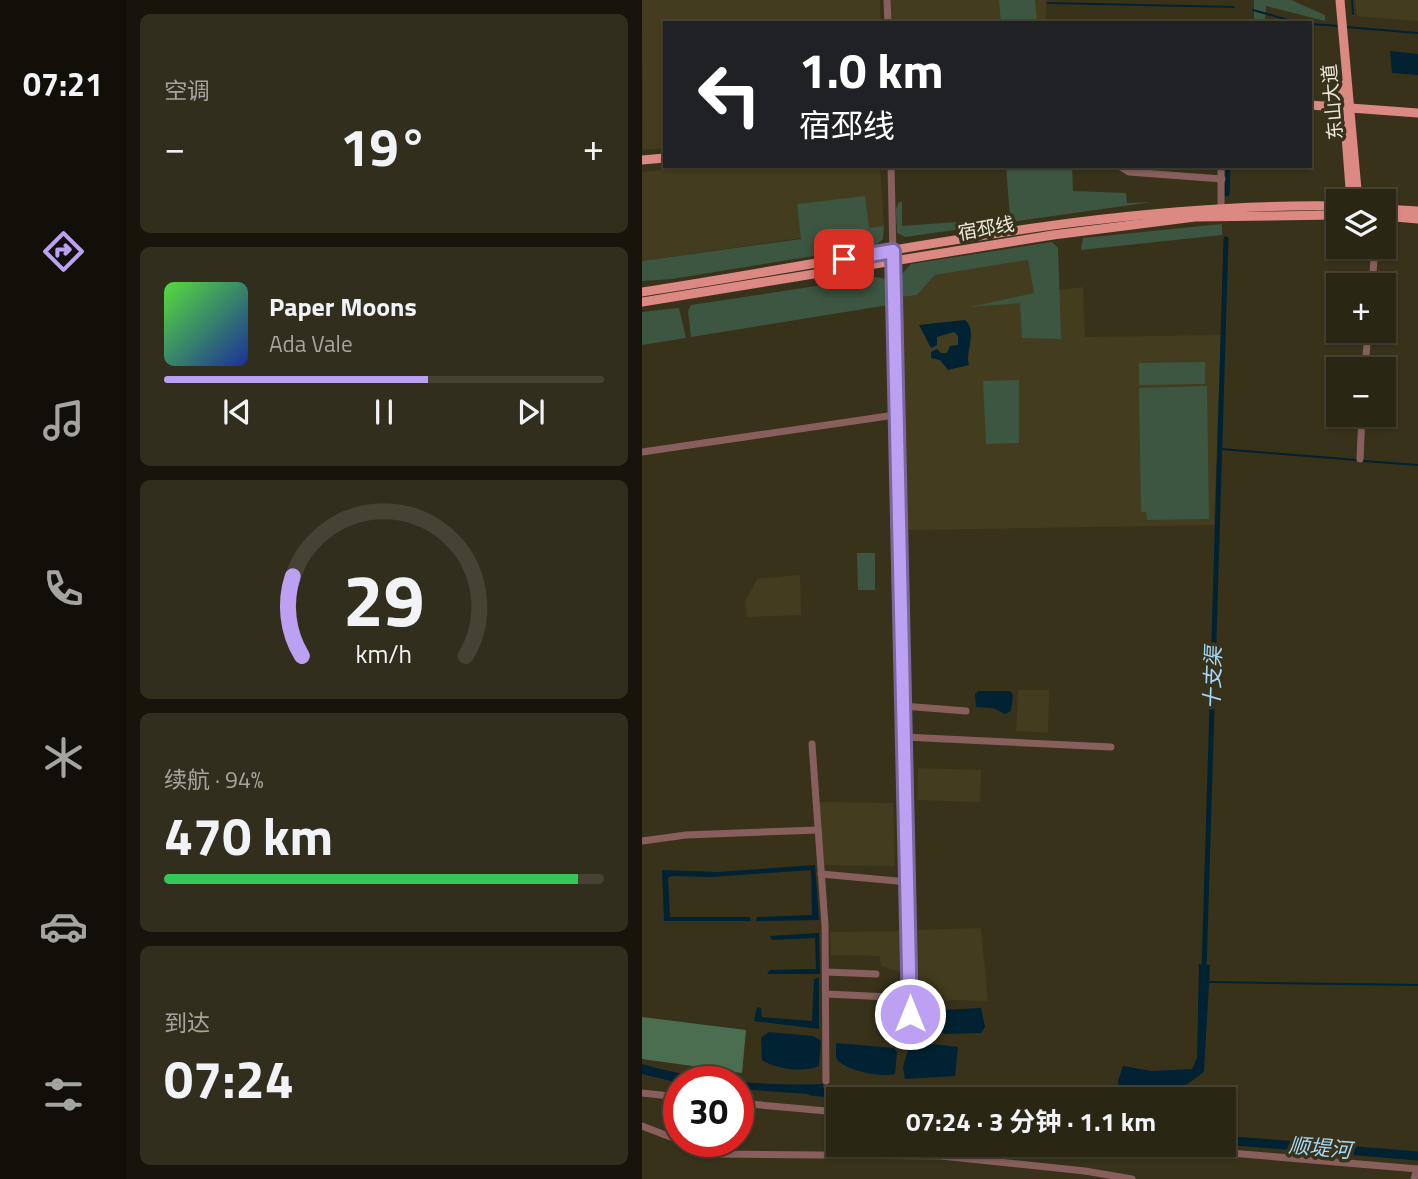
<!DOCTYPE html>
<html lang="zh">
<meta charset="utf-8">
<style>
:root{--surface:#2a2614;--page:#322e1d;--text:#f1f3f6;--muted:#a5a5a0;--line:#464334;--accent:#bca0f2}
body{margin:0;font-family:"Titillium Web","Noto Sans SC",sans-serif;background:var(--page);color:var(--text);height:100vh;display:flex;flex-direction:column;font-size:26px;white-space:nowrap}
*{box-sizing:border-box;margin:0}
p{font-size:23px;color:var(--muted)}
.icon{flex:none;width:38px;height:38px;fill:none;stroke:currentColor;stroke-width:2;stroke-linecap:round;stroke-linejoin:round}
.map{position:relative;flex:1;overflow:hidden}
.panel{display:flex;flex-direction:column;gap:14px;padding:14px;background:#17150b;width:516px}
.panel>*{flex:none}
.hud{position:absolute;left:21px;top:21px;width:649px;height:147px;border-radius:0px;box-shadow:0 2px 5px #0004,0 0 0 2px var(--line);background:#202124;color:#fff;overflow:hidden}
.tools{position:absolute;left:684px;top:189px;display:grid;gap:14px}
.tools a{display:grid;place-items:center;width:70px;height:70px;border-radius:0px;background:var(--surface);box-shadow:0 2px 5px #0004,0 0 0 2px var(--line);font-size:35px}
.speed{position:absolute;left:21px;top:1066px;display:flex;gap:14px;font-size:35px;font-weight:700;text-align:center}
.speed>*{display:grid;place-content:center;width:91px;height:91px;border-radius:50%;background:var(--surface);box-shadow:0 2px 5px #0004,0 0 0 2px var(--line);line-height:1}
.speed .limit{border:10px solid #d22;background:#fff;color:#111}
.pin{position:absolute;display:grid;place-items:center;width:60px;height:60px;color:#fff;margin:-30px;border-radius:14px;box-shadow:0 4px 10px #0006}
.me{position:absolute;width:77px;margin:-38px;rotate:0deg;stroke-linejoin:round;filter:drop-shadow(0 0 5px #0008)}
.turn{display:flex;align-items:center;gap:24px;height:147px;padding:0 21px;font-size:32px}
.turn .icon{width:91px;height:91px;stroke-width:2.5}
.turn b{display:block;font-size:49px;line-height:60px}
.big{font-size:52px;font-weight:700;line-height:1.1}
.panel .widget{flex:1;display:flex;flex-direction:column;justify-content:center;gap:10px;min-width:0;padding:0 24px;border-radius:10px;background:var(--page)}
.panel .dial{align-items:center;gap:0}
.dial svg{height:182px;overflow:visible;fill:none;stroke:var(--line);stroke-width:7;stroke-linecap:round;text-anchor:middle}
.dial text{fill:var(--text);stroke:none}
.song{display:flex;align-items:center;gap:21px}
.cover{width:84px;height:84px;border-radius:10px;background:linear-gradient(135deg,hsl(110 70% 55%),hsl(230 70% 35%))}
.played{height:7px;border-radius:4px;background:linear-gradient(90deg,var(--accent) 60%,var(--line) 60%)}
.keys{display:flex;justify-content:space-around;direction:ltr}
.heat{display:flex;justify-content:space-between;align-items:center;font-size:38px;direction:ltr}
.charge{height:10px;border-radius:5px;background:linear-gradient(90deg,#34c759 94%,var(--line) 0)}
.trip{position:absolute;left:184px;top:1087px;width:410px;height:70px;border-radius:0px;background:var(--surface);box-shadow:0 2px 5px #0004,0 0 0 2px var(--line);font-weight:700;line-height:70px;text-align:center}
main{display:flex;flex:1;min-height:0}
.tabs{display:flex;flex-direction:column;width:126px;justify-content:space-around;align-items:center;background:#110f08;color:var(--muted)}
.tabs .icon{width:49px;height:49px}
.tabs .active{color:var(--accent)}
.tabs b{font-size:32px;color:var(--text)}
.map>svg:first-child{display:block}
.built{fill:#433c1e}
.green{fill:#3d5641}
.forest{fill:#4b6e51}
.water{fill:#012232}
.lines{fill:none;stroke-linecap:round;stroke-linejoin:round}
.stream{stroke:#012232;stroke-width:2}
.canal{stroke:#012232;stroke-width:5}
.river{stroke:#012232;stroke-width:9}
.minor{stroke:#885f5c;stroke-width:7}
.major{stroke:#dc8983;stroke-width:9}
.route-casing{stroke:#7a689d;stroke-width:18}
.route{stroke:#bca0f2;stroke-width:12}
.labels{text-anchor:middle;stroke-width:7;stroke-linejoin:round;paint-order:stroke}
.street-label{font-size:19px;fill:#edeadc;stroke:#38321b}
.water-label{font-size:21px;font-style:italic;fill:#a3dafc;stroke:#38321b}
</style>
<main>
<nav class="tabs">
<b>07:21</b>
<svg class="icon active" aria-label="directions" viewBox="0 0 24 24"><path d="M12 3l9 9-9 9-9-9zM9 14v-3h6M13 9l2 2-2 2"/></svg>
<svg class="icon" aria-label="music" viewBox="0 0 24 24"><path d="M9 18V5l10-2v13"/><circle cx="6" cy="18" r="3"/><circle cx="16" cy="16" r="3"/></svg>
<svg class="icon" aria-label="phone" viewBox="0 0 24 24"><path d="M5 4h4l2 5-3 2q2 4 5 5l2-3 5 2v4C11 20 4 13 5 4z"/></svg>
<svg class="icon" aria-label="climate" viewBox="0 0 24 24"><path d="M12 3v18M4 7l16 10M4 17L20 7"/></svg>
<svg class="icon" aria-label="car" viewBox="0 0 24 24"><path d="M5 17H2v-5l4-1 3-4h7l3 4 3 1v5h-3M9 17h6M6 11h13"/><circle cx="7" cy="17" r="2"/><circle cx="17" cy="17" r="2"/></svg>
<svg class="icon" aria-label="filters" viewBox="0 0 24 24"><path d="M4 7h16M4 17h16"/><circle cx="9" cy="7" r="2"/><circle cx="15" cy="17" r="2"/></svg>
</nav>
<section class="panel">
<div class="widget"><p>空调</p>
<div class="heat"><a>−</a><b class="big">19°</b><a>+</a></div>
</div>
<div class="widget">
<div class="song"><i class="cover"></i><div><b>Paper Moons</b><p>Ada Vale</p></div></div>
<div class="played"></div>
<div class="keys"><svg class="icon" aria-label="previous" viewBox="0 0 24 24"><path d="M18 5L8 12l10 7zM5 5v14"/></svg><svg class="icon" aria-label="pause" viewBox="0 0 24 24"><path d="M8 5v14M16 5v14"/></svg><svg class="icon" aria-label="next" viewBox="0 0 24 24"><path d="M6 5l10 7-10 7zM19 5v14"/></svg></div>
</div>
<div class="widget dial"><svg viewBox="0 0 100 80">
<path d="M14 69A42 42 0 1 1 86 69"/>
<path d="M14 69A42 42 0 0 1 10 34" stroke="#bca0f2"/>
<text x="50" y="56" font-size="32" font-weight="700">29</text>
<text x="50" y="72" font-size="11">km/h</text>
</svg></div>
<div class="widget"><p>续航 · 94%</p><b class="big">470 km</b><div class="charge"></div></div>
<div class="widget"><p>到达</p><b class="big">07:24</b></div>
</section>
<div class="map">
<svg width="776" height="1179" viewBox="0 0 776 1179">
<rect width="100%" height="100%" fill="#38321b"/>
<g class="built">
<polygon points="0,0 238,0 238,23 23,23 23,148 1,150"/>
<polygon points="248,0 404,0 404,23 256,23 248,19"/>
<polygon points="713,0 776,0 776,21 715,16"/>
<polygon points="56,166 238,166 242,226 0,261 0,172"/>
<polygon points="386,260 393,293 441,287 443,337 579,335 572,525 266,530 260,297 275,295 293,275"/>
<polygon points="158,575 159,615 105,617 103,602 115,579"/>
<polygon points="376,690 407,690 406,733 374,731"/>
<polygon points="276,768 339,770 338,802 275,800"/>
<polygon points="177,802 251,803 253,866 180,865"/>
<polygon points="339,928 346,1001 277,999 276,930"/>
<polygon points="257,931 258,972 239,966 238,956 189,955 188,932"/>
</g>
<g class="green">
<polygon points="357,0 393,0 395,23 359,23"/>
<polygon points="612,0 649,0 683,15 683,21 624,6 623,23 612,23"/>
<polygon points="364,166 430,166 431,191 484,193 485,203 510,202 263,237 255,233 254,209 257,202 260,202 260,226 368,218"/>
<polygon points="223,196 227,228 242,226 241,239 233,246 30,279 0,281 0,261 159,239 155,204"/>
<polygon points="580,224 580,235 439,250 441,238"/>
<polygon points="410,242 416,248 419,339 380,338 378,303 328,307 392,293 386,260 293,275 275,295 260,297 259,275 269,264"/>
<polygon points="234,277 244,279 246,305 49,337 46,311 49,305"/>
<polygon points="37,308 44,338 0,345 0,312"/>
<polygon points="563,362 563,384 497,385 497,363"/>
<polygon points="377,380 377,443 344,444 341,381"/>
<polygon points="565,386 567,519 505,520 504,512 499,512 497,388"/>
<polygon points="215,553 233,553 233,590 216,590"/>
</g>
<polygon class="forest" points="0,1017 104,1030 100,1073 0,1059"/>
<g class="water">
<polygon points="748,51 776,54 776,75 750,73"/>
<path d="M323,320C336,331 323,351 327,365L306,370L298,360L289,358V352L295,349L299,353H305L308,346L316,345V336L312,332L295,337V345L289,348L277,325Z"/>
<polygon points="337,691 368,691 371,695 369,711 363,714 351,708 334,707 333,694"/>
<polygon points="173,865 177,920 114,921 115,917 170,915 169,870 69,877 30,876 26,878 28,917 107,917 109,921 22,921 20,870 75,872"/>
<polygon points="177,933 178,974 125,974 128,970 174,969 173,938 130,940 128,936"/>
<polygon points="557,964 568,965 562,1072 525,1099 504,1095 498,1086 477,1090 476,1081 481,1066 510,1071 550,1069 555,1058"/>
<polygon points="177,978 177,1029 112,1021 115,1007 119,1008 120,1017 170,1021 172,979"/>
<polygon points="339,1008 343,1027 339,1033 302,1034 299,1031 300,1010"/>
<path d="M127,1032L171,1036L179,1041L177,1066C163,1073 133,1069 120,1060L119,1038Z"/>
<path d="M194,1043L252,1048L255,1052L253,1074C241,1078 202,1071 194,1058Z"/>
<polygon points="291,1044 316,1047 313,1076 263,1079 261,1067 267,1047"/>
<path d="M0,1064C56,1081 122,1086 181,1084V1095L96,1089V1082L37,1083L0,1074Z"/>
</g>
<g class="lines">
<g class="stream">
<polyline points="710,0 711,14"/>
<polyline points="406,3 592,7"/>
<polyline points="611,10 657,23"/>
<polyline points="668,24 698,26"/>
<polyline points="704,27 776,33"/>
<polyline points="579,449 714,460"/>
<polyline points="721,461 776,465"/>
<polyline points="567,982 776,985"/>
</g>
<g class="canal">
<polyline points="585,194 586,166"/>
<polyline points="562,971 584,239"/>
</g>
<g class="river">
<polyline points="169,1091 247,1099"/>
<polyline points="581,1140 776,1156"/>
</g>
<g class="minor">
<polyline points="245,0 246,23"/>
<polyline points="249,166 268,1029"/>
<polyline points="477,166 487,172 580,179"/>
<polyline points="579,212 579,166"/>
<polyline points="730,285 733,247"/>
<polyline points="723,369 726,331"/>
<polyline points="0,452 253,415"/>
<polyline points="718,459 720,415"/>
<polyline points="261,706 324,711"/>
<polyline points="262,737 469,747"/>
<polyline points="170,744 183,925 184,1081"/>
<polyline points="0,841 44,835 176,830"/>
<polyline points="179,874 266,882"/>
<polyline points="184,972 234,974"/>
<polyline points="184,994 268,998"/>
<polyline points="0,1093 37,1097"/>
<polyline points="96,1103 196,1112"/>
<polyline points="0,1126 73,1154 299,1156 443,1171 490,1179"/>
<polyline points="483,1144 776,1169"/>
<polyline points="772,1179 775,1169"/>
</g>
<g class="major">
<polyline points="698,0 716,201"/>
<polyline points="700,85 709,201"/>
<polyline points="668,105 776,113"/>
<polyline points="0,160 23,158"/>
<polyline points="742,209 776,211"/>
<polyline points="742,216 776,219"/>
<path d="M0,292C231,257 462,202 696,206"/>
<polyline points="0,302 411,235 553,217 696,215"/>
</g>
</g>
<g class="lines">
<g class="route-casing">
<polyline id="route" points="202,259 251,251 268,1014"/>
</g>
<use href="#route" class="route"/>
</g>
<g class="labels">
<g class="street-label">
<text transform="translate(690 102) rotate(-95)" y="7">东山大道</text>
<text transform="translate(344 228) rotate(-10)" y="7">宿邳线</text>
</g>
<g class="water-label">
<text transform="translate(571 678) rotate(-88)" y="7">十支渠</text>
<text transform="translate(678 1148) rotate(5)" y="7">顺堤河</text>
</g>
</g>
</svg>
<div class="tools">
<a><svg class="icon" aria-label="layers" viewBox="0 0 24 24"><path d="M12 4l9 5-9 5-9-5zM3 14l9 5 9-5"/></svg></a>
<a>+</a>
<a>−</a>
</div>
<div class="speed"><div class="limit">30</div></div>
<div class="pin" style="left:202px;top:259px;background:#d93025"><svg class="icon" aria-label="arrive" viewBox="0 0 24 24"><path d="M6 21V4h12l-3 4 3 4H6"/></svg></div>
<svg class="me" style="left:268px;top:1014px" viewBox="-20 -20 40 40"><circle r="17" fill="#bca0f2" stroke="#fff" stroke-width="3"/><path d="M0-11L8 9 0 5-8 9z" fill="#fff"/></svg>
<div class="trip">07:24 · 3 分钟 · 1.1 km</div>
<div class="hud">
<div class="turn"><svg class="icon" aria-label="left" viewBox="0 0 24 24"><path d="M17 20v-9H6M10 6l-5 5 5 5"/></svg><div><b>1.0 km</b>宿邳线</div></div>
</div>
</div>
</main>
